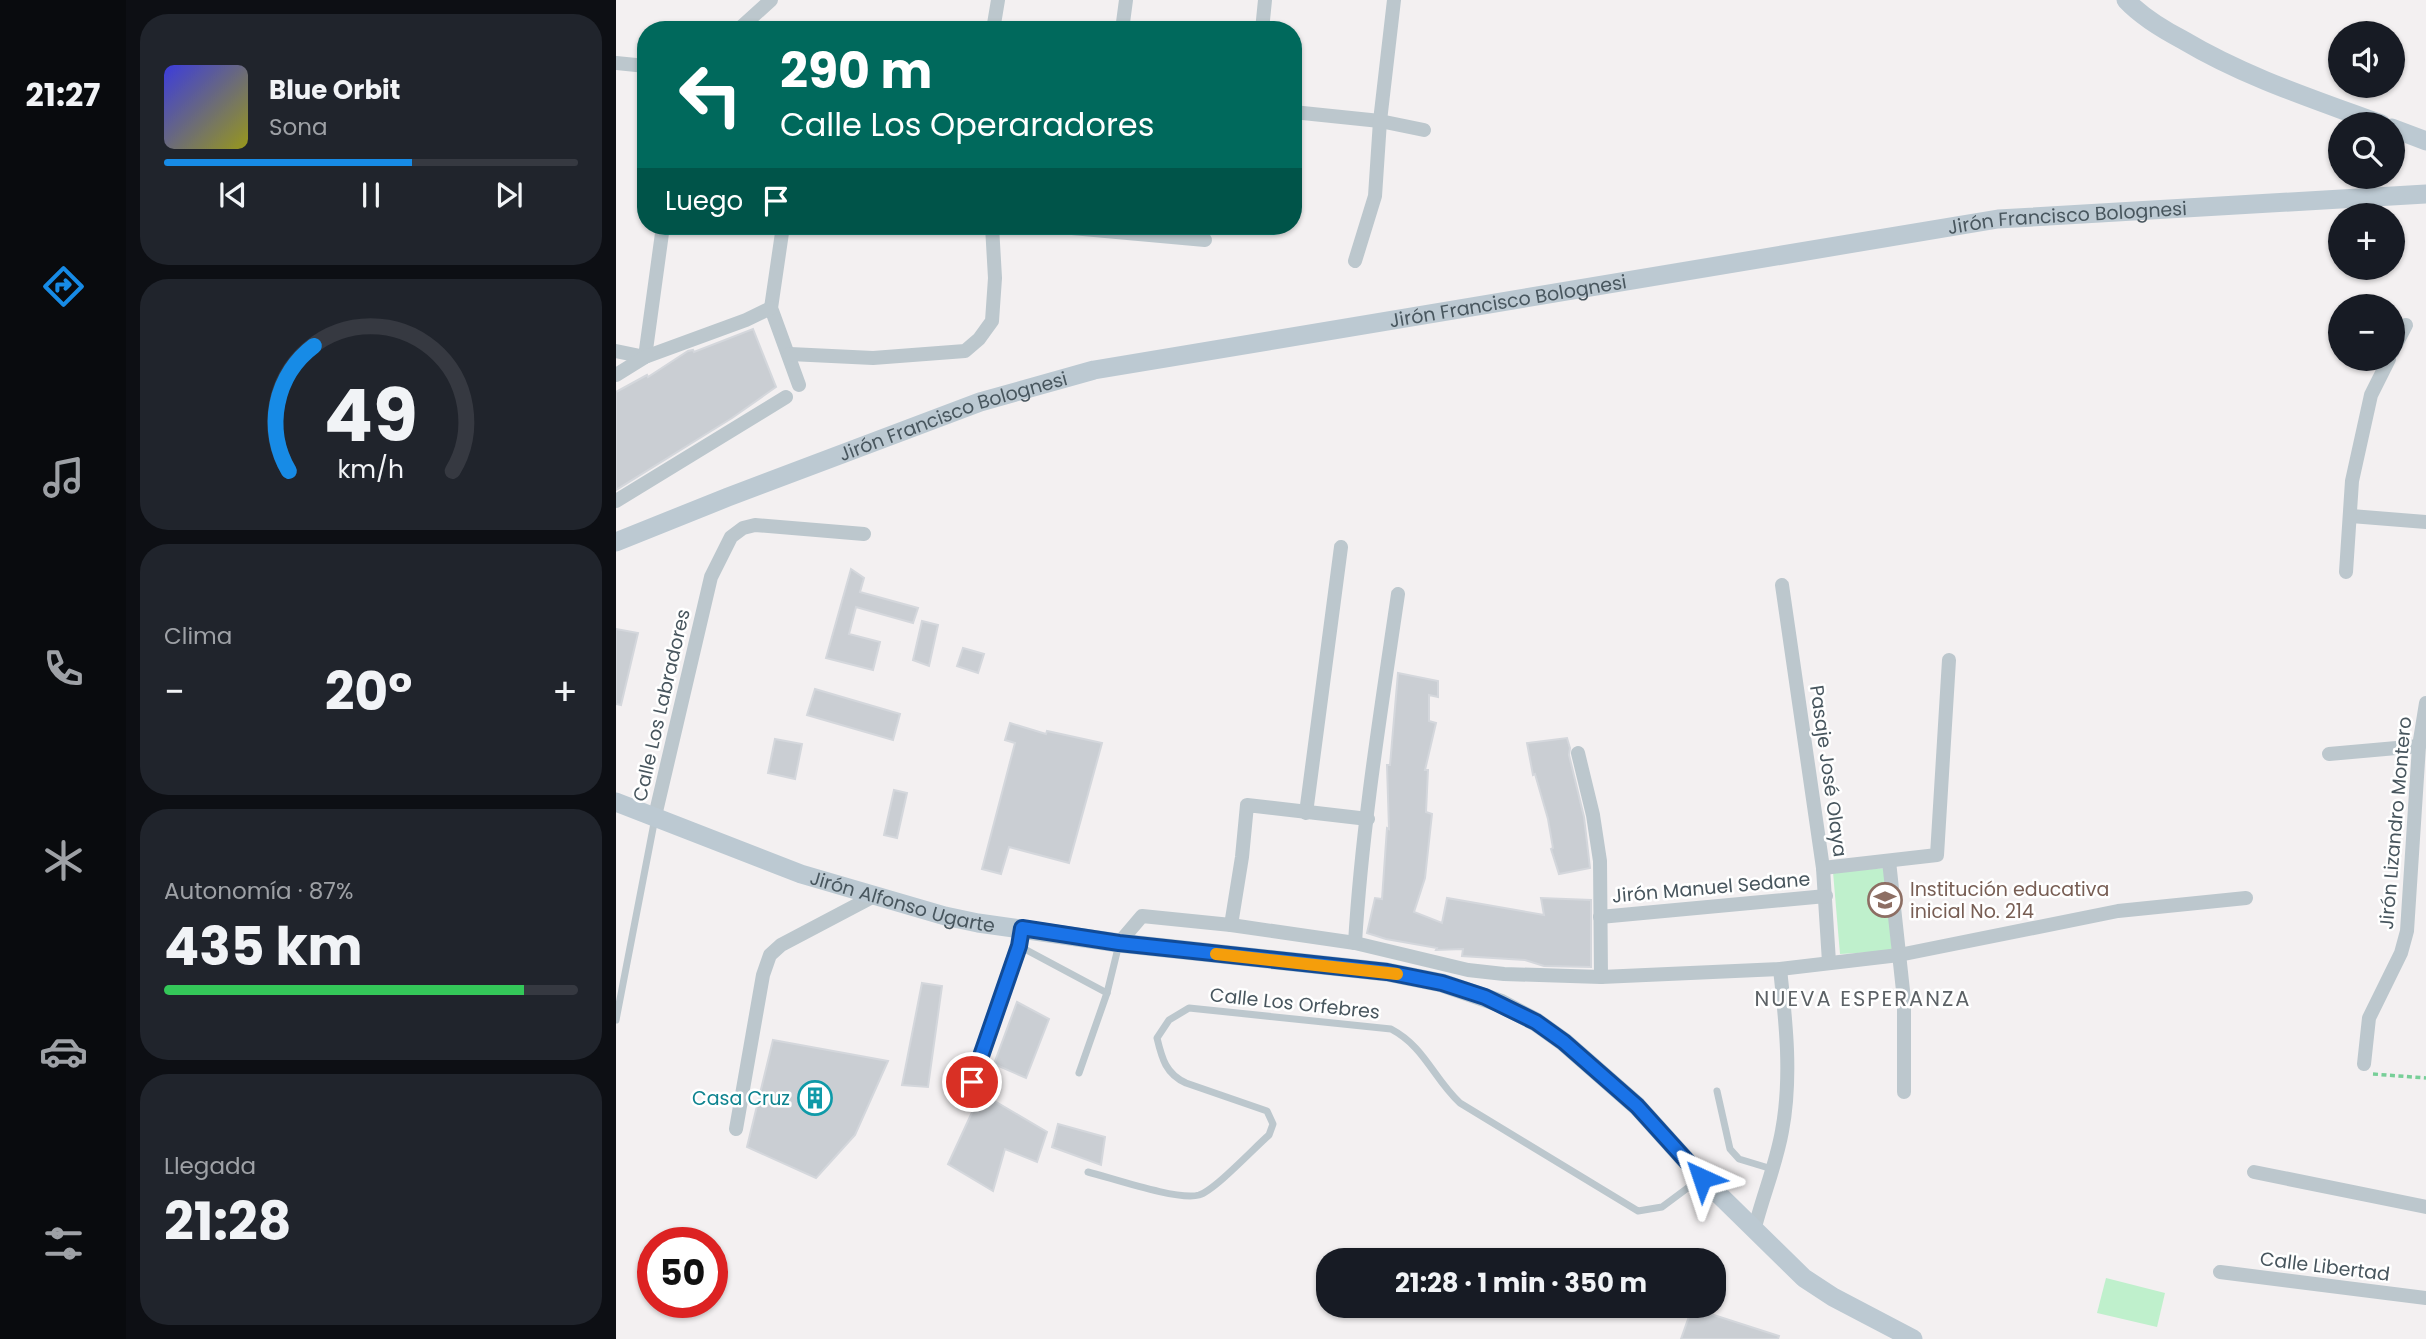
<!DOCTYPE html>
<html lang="es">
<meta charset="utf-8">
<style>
:root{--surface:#171b24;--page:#20242c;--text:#f1f3f6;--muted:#9ea1a6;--line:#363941;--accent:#178be6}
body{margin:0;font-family:Poppins,sans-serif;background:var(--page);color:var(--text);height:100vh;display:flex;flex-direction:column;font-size:26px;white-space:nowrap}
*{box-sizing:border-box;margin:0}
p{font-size:23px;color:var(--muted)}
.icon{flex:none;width:38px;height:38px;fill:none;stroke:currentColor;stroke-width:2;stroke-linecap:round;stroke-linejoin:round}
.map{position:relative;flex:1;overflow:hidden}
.side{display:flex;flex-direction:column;gap:14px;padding:14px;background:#0d0f14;width:490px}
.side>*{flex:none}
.hud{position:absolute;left:21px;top:21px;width:665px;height:214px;border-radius:28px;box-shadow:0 2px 5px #0004;background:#00695c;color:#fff;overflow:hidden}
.fabs{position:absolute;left:1712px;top:21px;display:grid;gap:14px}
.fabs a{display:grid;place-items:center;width:77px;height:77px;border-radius:50%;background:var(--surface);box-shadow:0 2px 5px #0004;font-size:35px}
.speed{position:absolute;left:21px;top:1227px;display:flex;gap:14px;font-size:35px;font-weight:700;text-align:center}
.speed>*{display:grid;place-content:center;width:91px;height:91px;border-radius:50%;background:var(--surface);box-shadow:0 2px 5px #0004;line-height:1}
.speed .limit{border:10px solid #d22;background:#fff;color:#111}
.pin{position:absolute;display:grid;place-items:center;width:60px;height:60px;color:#fff;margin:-30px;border:4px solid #fff;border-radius:50%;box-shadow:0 2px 7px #0007}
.me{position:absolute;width:77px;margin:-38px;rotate:318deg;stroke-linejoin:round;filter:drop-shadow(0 0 5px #0008)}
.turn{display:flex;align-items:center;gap:24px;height:147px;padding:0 28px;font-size:32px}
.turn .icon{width:91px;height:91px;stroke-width:2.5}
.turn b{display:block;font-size:49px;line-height:60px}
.then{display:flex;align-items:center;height:66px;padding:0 28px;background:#0003;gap:14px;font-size:26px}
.big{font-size:52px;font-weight:700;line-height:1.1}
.side .tile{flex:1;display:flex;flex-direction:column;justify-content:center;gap:10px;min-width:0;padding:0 24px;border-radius:28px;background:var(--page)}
.side .dial{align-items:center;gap:0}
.dial svg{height:182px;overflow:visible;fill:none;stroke:var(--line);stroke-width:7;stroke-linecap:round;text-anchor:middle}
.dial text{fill:var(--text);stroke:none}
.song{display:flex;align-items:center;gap:21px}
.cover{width:84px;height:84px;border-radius:10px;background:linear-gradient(135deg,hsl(240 70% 55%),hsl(60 70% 35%))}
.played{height:7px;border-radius:4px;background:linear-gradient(90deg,var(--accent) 60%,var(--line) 60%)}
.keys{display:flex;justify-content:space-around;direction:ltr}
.heat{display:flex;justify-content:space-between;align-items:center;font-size:38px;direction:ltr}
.charge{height:10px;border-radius:5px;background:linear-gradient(90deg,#34c759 87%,var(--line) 0)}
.trip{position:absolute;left:700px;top:1248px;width:410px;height:70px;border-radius:28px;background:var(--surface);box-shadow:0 2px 5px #0004;font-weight:700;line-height:70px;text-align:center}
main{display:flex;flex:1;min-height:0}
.tabs{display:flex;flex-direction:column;width:126px;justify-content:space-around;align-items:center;background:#090b0e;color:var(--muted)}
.tabs .icon{width:49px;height:49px}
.tabs .on{color:var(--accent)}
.tabs b{font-size:32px;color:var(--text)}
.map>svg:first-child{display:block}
.green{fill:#bff0cc}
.building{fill:#caced3;stroke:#d4d7dc;stroke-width:2}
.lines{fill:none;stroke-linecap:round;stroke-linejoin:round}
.path{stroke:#77cf98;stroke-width:3.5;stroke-dasharray:5 3.5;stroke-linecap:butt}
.lane{stroke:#bcc7cd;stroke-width:7}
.street{stroke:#bcc7cd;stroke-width:14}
.secondary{stroke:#bcc9d2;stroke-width:19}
.route-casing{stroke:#114b97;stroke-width:18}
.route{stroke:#1a73e8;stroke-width:12}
.slow{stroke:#f59e0b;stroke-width:12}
.labels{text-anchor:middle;stroke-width:5;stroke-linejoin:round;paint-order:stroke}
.street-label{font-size:19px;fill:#48565e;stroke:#fff}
.education-label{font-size:19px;fill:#785e54;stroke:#fff;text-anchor:start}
.culture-label{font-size:19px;fill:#0d838f;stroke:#fff;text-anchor:end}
.neighbourhood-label{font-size:21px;letter-spacing:2px;fill:#5d6266;stroke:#fff}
</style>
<main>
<nav class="tabs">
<b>21:27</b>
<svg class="icon on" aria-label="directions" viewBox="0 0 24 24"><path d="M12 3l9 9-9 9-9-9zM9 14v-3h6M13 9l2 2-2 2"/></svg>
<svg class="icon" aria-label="music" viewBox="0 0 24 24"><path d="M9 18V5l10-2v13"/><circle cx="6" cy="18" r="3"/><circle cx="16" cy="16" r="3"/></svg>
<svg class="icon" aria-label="phone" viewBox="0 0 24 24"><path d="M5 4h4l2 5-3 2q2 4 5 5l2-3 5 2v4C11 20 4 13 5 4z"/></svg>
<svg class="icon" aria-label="climate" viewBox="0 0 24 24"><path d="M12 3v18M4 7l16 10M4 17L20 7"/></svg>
<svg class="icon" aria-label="car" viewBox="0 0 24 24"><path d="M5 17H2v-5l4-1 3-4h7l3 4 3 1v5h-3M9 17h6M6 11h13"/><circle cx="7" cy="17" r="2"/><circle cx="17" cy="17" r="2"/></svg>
<svg class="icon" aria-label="filters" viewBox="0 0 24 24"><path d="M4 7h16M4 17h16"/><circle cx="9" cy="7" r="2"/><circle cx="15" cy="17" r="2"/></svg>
</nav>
<section class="side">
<div class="tile">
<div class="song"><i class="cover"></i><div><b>Blue Orbit</b><p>Sona</p></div></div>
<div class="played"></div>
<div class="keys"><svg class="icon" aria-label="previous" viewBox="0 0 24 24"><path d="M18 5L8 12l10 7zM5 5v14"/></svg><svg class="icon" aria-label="pause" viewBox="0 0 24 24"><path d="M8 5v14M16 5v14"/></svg><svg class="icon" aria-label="next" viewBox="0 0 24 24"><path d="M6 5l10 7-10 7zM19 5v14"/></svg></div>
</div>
<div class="tile dial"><svg viewBox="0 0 100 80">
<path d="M14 69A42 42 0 1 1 86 69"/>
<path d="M14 69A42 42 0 0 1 25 14" stroke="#178be6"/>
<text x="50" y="56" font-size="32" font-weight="700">49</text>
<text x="50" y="72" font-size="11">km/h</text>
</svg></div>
<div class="tile"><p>Clima</p>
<div class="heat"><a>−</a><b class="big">20°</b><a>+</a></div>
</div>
<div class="tile"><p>Autonomía · 87%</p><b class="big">435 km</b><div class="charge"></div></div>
<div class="tile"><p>Llegada</p><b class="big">21:28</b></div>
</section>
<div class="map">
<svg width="1810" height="1339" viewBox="0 0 1810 1339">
<rect width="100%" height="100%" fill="#f3f0f1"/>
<g class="green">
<polygon points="1269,868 1276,951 1224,954 1217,872"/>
<polygon points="1490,1278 1549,1293 1541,1327 1481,1313"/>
</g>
<g class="building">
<polygon points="137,329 160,387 116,418 0,490 0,392 31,375 32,377 72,351 77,350 78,352"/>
<polygon points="235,569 248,578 244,592 302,608 297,623 240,607 233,634 264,642 257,670 210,658"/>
<polygon points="306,621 322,625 313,666 297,660"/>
<polygon points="0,629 22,633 5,705 0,704"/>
<polygon points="347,648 368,654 362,673 341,666"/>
<polygon points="782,673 822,681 822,697 813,695 813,721 820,723 809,770 812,770 810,812 816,814 809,878 798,912 826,923 831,898 928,915 925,898 975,900 975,967 928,966 909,960 846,956 847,949 820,950 821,948 770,939 751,933 759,898 766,899 771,828 773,829 771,765 774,765"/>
<polygon points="199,689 284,714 277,740 191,715"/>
<polygon points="394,723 430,734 431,731 486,743 453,863 393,847 385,874 366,869 399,743 389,740"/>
<polygon points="951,738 954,748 953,755 968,817 974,868 943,874 935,849 937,848 932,819 919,774 917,775 911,743"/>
<polygon points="159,739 186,744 179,779 152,773"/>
<polygon points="278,790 291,793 281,838 268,835"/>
<polygon points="306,983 326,986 312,1087 286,1085"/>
<polygon points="401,1002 433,1019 410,1078 378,1064"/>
<polygon points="157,1040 272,1061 239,1135 200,1178 131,1147"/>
<polygon points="365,1093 431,1132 421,1162 389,1149 377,1191 332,1164"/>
<polygon points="442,1124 489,1137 485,1165 436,1147"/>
<polygon points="1076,1308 1163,1336 1162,1339 1065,1339"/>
</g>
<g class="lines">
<polyline class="path" points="1757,1074 1810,1078"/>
<g class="lane">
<polyline points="403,946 491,993"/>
<polyline points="0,1020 39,818"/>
<polyline points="463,1073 491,993 503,944"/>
<polyline points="356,1082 406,932"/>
<polyline points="1101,1091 1114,1149 1123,1159 1156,1169"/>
<path d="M472,1172C496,1178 562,1201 583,1195C599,1190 638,1148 653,1135L657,1124L651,1111L570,1083C550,1074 546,1059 541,1038L553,1020L573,1008L775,1029C809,1047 817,1078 844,1103L1022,1211L1046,1207L1085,1178"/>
</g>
<g class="street">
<polyline points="122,30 155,0"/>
<polyline points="377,30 382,0"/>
<polyline points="506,30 510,0"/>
<polyline points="646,30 649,0"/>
<polyline points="0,63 30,66"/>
<polyline points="677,112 764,121 808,130"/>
<polyline points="167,226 155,308 183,385"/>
<polyline points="434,226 589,240"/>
<polyline points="739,261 759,196 764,121 778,0"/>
<polyline points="0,351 29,357"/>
<polyline points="1776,352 1790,325"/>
<polyline points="174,354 257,358 349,351 363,339 376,321 379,278 376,226"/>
<polyline points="29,357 47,226"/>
<polyline points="0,375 29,357 130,320 155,308"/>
<polyline points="0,501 170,397"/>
<polyline points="1735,516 1810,522"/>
<polyline points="1730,572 1736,481 1755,395 1773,359"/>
<polyline points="1166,585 1207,868 1213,962"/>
<polyline points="962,753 977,815 984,861 985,977"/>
<polyline points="1713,754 1803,746"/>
<polyline points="690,813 725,547"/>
<polyline points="39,816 95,577 115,537 127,528 139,525 248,534"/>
<polyline points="1273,861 1288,1000 1288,1092"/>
<polyline points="1207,868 1321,855 1333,660"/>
<polyline points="984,917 1210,896"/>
<polyline points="615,925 626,857 631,805 752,819"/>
<polyline points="503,943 526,916 615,925 739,943 852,970 888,974 985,977 1164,969 1283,955 1502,911 1630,898"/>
<path d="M739,943C746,826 765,710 782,594"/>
<polyline points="1748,1064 1753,1018 1785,953 1791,931 1803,746 1810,703"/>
<polyline points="120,1129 147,975 154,955 165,945 258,896"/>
<polyline points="1638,1172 1810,1207"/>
<path d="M1138,1231C1146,1198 1160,1165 1166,1131C1176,1078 1170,1023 1164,969"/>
<polyline points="1604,1272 1810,1298"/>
</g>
<g class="secondary">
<path d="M1510,0C1526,17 1546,29 1567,40C1629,77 1697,99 1765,124"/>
<polyline points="1776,128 1810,141"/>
<path id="s1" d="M0,542L112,497L364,402L478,370L1382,219L1810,194"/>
<path id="s2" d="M0,802L185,874L329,916L362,923L503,943L771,972L826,983L884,1003L920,1022L948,1042L1021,1106L1086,1178L1188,1278L1217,1297L1297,1339"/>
</g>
</g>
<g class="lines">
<g class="route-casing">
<polyline id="route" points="356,1082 403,946 406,928 503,943 771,972 826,983 869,997 920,1022 948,1042 1021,1106 1086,1178"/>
</g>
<use href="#route" class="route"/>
<polyline class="slow" points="600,954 781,974"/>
</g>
<defs>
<g id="school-ring" transform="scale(1.75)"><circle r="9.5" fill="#fff" stroke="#8d6e63" stroke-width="1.5"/><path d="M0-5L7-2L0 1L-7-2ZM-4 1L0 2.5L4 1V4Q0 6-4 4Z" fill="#8d6e63"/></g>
<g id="building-ring" transform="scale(1.75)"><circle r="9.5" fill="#fff" stroke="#0f9aa8" stroke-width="1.5"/><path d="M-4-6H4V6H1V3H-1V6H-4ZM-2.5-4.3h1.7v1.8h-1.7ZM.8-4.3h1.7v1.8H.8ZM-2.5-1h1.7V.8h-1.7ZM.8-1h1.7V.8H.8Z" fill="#0f9aa8"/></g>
</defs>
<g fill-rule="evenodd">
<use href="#school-ring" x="1269" y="900"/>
<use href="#building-ring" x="199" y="1098"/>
</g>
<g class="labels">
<g class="street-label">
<text dy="7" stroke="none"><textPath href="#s1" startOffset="1494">Jirón Francisco Bolognesi</textPath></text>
<text dy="7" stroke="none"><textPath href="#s1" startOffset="928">Jirón Francisco Bolognesi</textPath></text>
<text dy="7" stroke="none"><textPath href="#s1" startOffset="360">Jirón Francisco Bolognesi</textPath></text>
<text transform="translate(45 705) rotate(-77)" y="7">Calle Los Labradores</text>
<text transform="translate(1213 771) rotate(82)" y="7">Pasaje José Olaya</text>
<text transform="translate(1779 823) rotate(-85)" y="7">Jirón Lizandro Montero</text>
<text transform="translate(1095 887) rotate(-5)" y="7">Jirón Manuel Sedane</text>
<text dy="7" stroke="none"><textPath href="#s2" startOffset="304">Jirón Alfonso Ugarte</textPath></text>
<text transform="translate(679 1003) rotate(6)" y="7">Calle Los Orfebres</text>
<text transform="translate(1709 1266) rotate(7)" y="7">Calle Libertad</text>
</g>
<g class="education-label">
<text x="1294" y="896">Institución educativa<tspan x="1294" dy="22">inicial No. 214</tspan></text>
</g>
<g class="culture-label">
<text x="174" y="1105">Casa Cruz</text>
</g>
<g class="neighbourhood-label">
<text x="1247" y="1006">NUEVA ESPERANZA</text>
</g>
</g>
</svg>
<div class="fabs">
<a><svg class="icon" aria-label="sound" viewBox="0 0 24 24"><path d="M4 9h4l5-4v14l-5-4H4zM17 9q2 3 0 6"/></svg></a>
<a><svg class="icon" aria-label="search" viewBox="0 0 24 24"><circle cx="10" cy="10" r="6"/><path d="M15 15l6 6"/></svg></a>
<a>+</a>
<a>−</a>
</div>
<div class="speed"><div class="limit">50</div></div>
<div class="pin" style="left:356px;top:1082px;background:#d93025"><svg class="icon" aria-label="arrive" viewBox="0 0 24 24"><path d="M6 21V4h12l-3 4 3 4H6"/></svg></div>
<svg class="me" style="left:1086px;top:1178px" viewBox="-20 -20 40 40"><path d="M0-17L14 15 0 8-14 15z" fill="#1a73e8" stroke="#fff" stroke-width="4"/></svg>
<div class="trip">21:28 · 1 min · 350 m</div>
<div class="hud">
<div class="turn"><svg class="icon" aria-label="left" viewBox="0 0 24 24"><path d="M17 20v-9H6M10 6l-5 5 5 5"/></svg><div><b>290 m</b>Calle Los Operaradores</div></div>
<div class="then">Luego<svg class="icon" aria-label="arrive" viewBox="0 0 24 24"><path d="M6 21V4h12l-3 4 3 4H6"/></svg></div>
</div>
</div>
</main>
